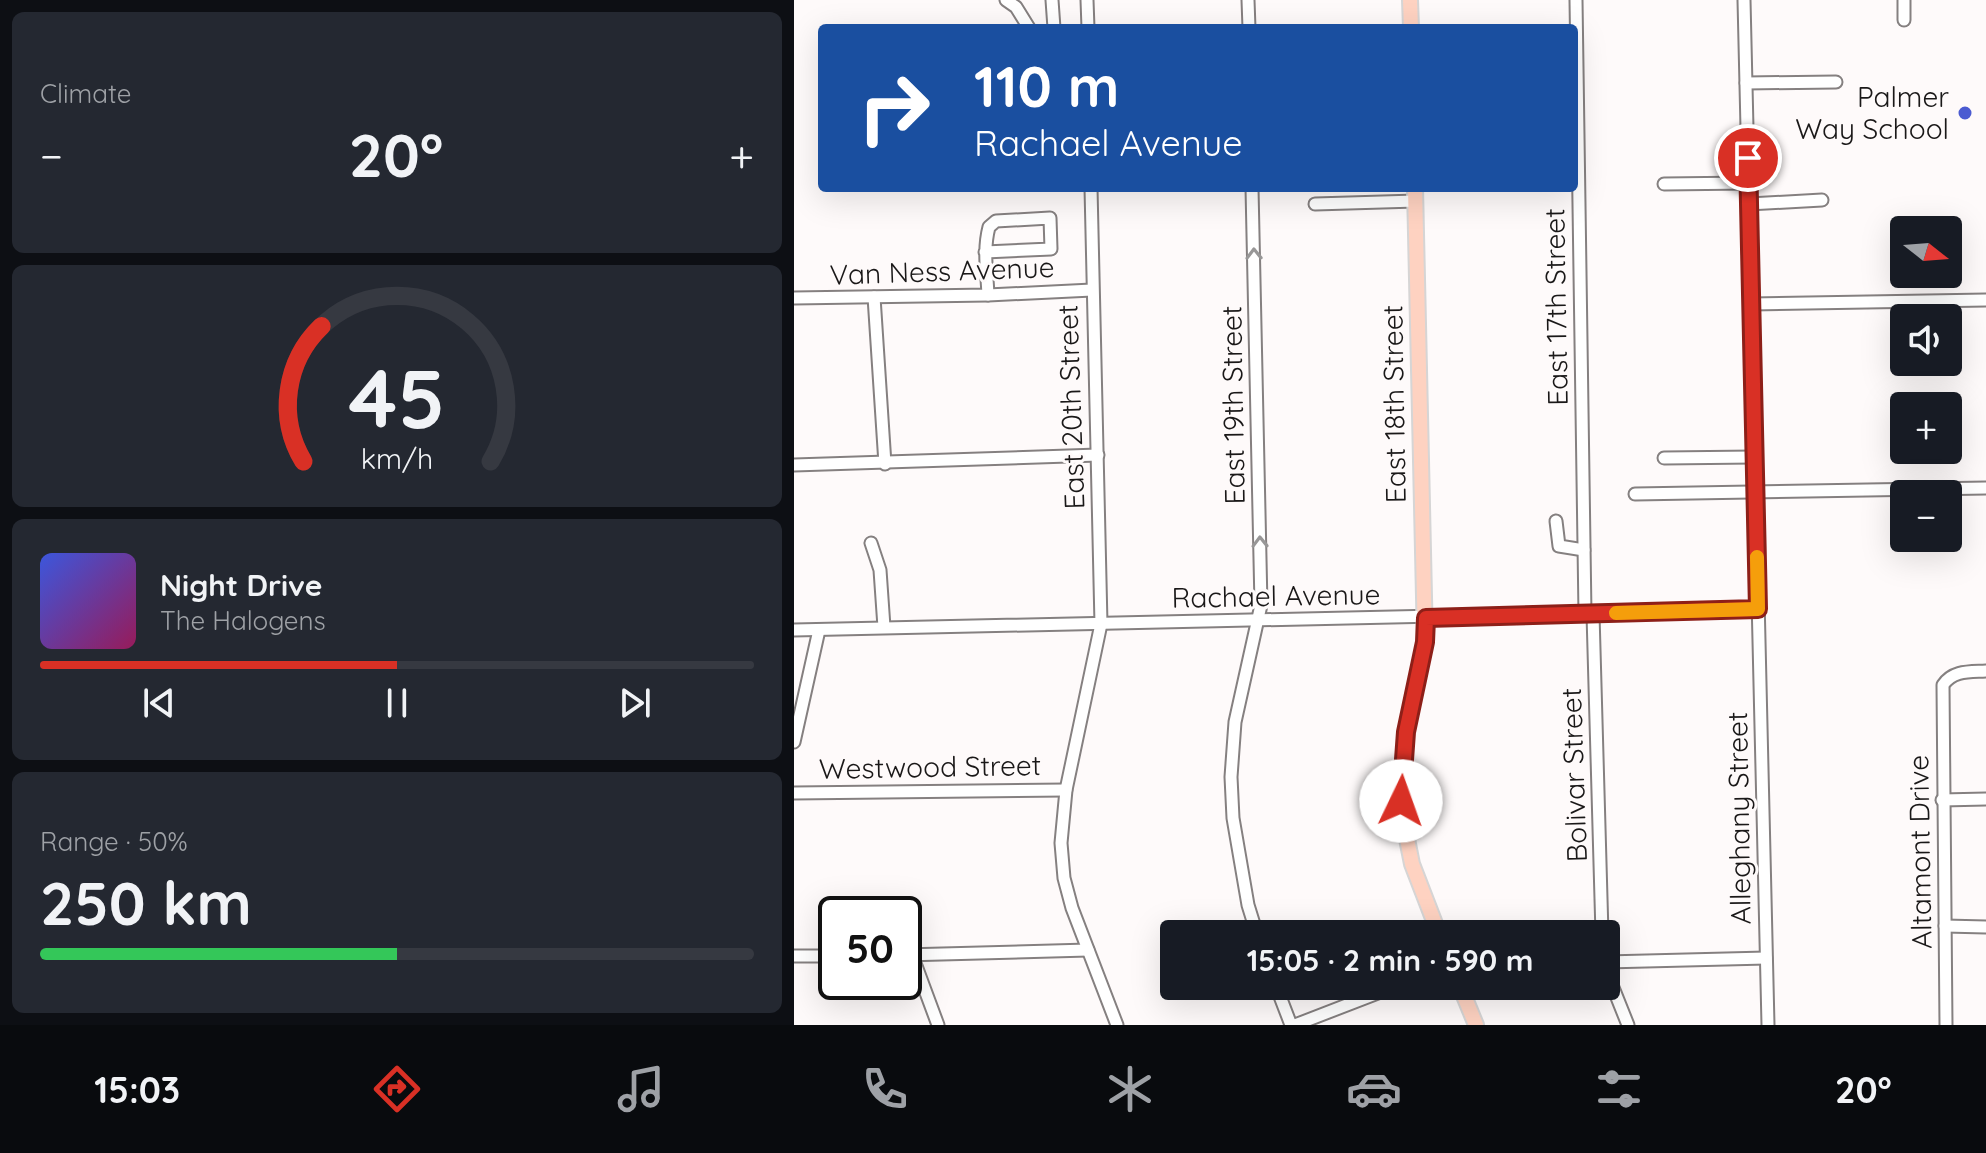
<!DOCTYPE html>
<meta charset="utf-8">
<style>
:root{--surface:#171b24;--page:#242831;--text:#f1f3f6;--muted:#9ea1a6;--line:#363941;--accent:#d93025}
body{margin:0;font-family:Quicksand,sans-serif;background:var(--page);color:var(--text);height:100vh;display:flex;flex-direction:column;font-size:30px;white-space:nowrap}
*{box-sizing:border-box;margin:0}
p{font-size:26px;color:var(--muted)}
.icon{flex:none;width:44px;height:44px;fill:none;stroke:currentColor;stroke-width:2;stroke-linecap:round;stroke-linejoin:round}
.map{position:relative;flex:1;overflow:hidden}
.sheet{display:flex;flex-direction:column;gap:12px;padding:12px;background:#0d0f14;width:794px}
.sheet>*{flex:none}
.hud{position:absolute;left:24px;top:24px;width:760px;height:168px;border-radius:8px;box-shadow:0 8px 32px #0002;background:#1a4fa0;color:#fff;overflow:hidden}
.needle{width:52px;rotate:107deg}
.buttons{position:absolute;left:1096px;top:216px;display:grid;gap:16px}
.buttons a{display:grid;place-items:center;width:72px;height:72px;border-radius:8px;background:var(--surface);box-shadow:0 8px 32px #0002;font-size:40px}
.speed{position:absolute;left:24px;top:896px;display:flex;gap:16px;font-size:40px;font-weight:700;text-align:center}
.speed>*{display:grid;place-content:center;width:104px;height:104px;border-radius:50%;background:var(--surface);box-shadow:0 8px 32px #0002;line-height:1}
.speed .limit{border:4px solid #111;border-radius:12px;background:#fff;color:#111}
.pin{position:absolute;display:grid;place-items:center;width:68px;height:68px;color:#fff;margin:-34px;border:4px solid #fff;border-radius:50%;box-shadow:0 2px 8px #0007}
.me{position:absolute;width:88px;margin:-44px;rotate:3deg;stroke-linejoin:round;filter:drop-shadow(0 0 6px #0008)}
.turn{display:flex;align-items:center;gap:28px;height:168px;padding:0 24px;font-size:36px}
.turn .icon{width:104px;height:104px;stroke-width:2.5}
.turn b{display:block;font-size:56px;line-height:68px}
.big{font-size:60px;font-weight:700;line-height:1.1}
.sheet .card{flex:1;display:flex;flex-direction:column;justify-content:center;gap:12px;min-width:0;padding:0 28px;border-radius:12px;background:var(--page)}
.sheet .dial{align-items:center;gap:0}
.dial svg{height:208px;overflow:visible;fill:none;stroke:var(--line);stroke-width:7;stroke-linecap:round;text-anchor:middle}
.dial text{fill:var(--text);stroke:none}
.song{display:flex;align-items:center;gap:24px}
.cover{width:96px;height:96px;border-radius:12px;background:linear-gradient(135deg,hsl(230 70% 55%),hsl(330 70% 35%))}
.played{height:8px;border-radius:4px;background:linear-gradient(90deg,var(--accent) 50%,var(--line) 50%)}
.keys{display:flex;justify-content:space-around;direction:ltr}
.heat{display:flex;justify-content:space-between;align-items:center;font-size:44px;direction:ltr}
.charge{height:12px;border-radius:6px;background:linear-gradient(90deg,#34c759 50%,var(--line) 0)}
.trip{position:absolute;left:366px;top:920px;width:460px;height:80px;border-radius:8px;background:var(--surface);box-shadow:0 8px 32px #0002;font-weight:700;line-height:80px;text-align:center}
.menu{display:flex;height:128px;justify-content:space-around;align-items:center;background:#090b0e;color:var(--muted)}
.menu .icon{width:56px;height:56px}
.menu .on{color:var(--accent)}
.menu b{font-size:36px;color:var(--text)}
main{display:flex;flex:1;min-height:0}
.map>svg:first-child{display:block}
.lines{fill:none;stroke-linecap:round;stroke-linejoin:round}
.minor-casing{stroke:#858080;stroke-width:15}
.major-casing{stroke:#d6d5d5;stroke-width:18}
.minor{stroke:#fff;stroke-width:11}
.major{stroke:#fed2c1;stroke-width:14}
.oneway{stroke:#989797}
.route-casing{stroke:#8d1f18;stroke-width:20}
.route{stroke:#d93025;stroke-width:14}
.slow{stroke:#f59e0b;stroke-width:14}
.poi-dot{fill:#4b5bd1;stroke:#fefafa;stroke-width:3}
.labels{text-anchor:middle;stroke-width:6;stroke-linejoin:round;paint-order:stroke}
.poi-label{font-size:28px;fill:#1a1818;stroke:#fefafa;text-anchor:end}
.street-label{font-size:28px;fill:#1a1818;stroke:#fefafa}
</style>
<main>
<section class="sheet">
<div class="card"><p>Climate</p>
<div class="heat"><a>−</a><b class="big">20°</b><a>+</a></div>
</div>
<div class="card dial"><svg viewBox="0 0 100 80">
<path d="M14 69A42 42 0 1 1 86 69"/>
<path d="M14 69A42 42 0 0 1 21 17" stroke="#d93025"/>
<text x="50" y="56" font-size="32" font-weight="700">45</text>
<text x="50" y="72" font-size="11">km/h</text>
</svg></div>
<div class="card">
<div class="song"><i class="cover"></i><div><b>Night Drive</b><p>The Halogens</p></div></div>
<div class="played"></div>
<div class="keys"><svg class="icon" aria-label="previous" viewBox="0 0 24 24"><path d="M18 5L8 12l10 7zM5 5v14"/></svg><svg class="icon" aria-label="pause" viewBox="0 0 24 24"><path d="M8 5v14M16 5v14"/></svg><svg class="icon" aria-label="next" viewBox="0 0 24 24"><path d="M6 5l10 7-10 7zM19 5v14"/></svg></div>
</div>
<div class="card"><p>Range · 50%</p><b class="big">250 km</b><div class="charge"></div></div>
</section>
<div class="map">
<svg width="1192" height="1025" viewBox="0 0 1192 1025">
<rect width="100%" height="100%" fill="#fefafa"/>
<g class="lines">
<g class="minor-casing">
<g id="minor">
<polyline points="212,0 222,7 235,28"/>
<polyline points="258,0 260,28"/>
<polyline points="293,0 294,28"/>
<polyline points="454,0 455,28"/>
<polyline points="782,0 791,614"/>
<polyline points="950,0 974,1025"/>
<polyline points="1110,20 1110,0"/>
<polyline points="952,83 1042,82"/>
<polyline points="870,184 954,183"/>
<polyline points="297,188 307,624 272,790 267,843 270,878 278,908 323,1025"/>
<polyline points="458,188 467,605 441,722 437,777 439,818 454,905 463,934"/>
<polyline points="521,204 622,201"/>
<polyline points="955,204 1028,200"/>
<path d="M191,252L257,249L256,218L202,221L195,227C189,250 193,272 194,295"/>
<polyline points="80,297 91,464"/>
<polyline points="0,298 194,295 298,290"/>
<polyline points="958,304 1192,300"/>
<polyline points="870,458 960,457"/>
<polyline points="0,465 304,455"/>
<polyline points="841,494 1192,488"/>
<polyline points="762,521 765,546 790,550"/>
<polyline points="77,543 86,570 90,627"/>
<polyline points="799,614 808,934"/>
<polyline points="0,630 964,609"/>
<polyline points="0,742 25,630"/>
<polyline points="0,793 272,790"/>
<polyline points="1148,800 1192,799"/>
<polyline points="1151,926 1192,927"/>
<polyline points="110,955 294,950"/>
<polyline points="118,955 144,1025"/>
<polyline points="0,956 42,956"/>
<polyline points="812,962 972,958"/>
<polyline points="812,970 834,1025"/>
<polyline points="482,986 497,1025"/>
<polyline points="501,1025 602,986"/>
<path d="M1152,1025L1149,685C1159,670 1176,672 1192,671"/>
</g>
</g>
<g class="major-casing">
<g id="major">
<polyline points="616,0 617,28"/>
<polyline points="621,188 631,642 612,732 607,809 618,864 645,934"/>
<polyline points="666,986 682,1025"/>
</g>
</g>
<use href="#minor" class="minor"/>
<use href="#major" class="major"/>
</g>
<defs><path id="oneway-chevron" d="M-2-3.5L2.5 0L-2 3.5" fill="none" stroke-width="1.6" stroke-linecap="round" stroke-linejoin="round" transform="scale(2)"/></defs>
<g class="oneway">
<use href="#oneway-chevron" transform="translate(460 254) rotate(-91)"/>
<use href="#oneway-chevron" transform="translate(466 542) rotate(-91)"/>
</g>
<g class="lines">
<g class="route-casing">
<polyline id="route" points="607,801 612,732 631,642 632,618 964,609 954,158"/>
</g>
<use href="#route" class="route"/>
<polyline class="slow" points="822,613 964,609 963,557"/>
</g>
<circle class="poi-dot" cx="1171" cy="113" r="8"/>
<g class="labels">
<g class="poi-label">
<text x="1155" y="107">Palmer<tspan x="1155" dy="32">Way School</tspan></text>
</g>
<g class="street-label">
<text transform="translate(148 271) rotate(-2)" y="10">Van Ness Avenue</text>
<text transform="translate(762 307) rotate(-91)" y="10">East 17th Street</text>
<text transform="translate(600 404) rotate(-91)" y="10">East 18th Street</text>
<text transform="translate(439 405) rotate(-91)" y="10">East 19th Street</text>
<text transform="translate(277 407) rotate(-92)" y="10">East 20th Street</text>
<text transform="translate(482 596) rotate(-1)" y="10">Rachael Avenue</text>
<text transform="translate(136 767) rotate(-1)" y="10">Westwood Street</text>
<text transform="translate(780 775) rotate(-92)" y="10">Bolivar Street</text>
<text transform="translate(945 818) rotate(-91)" y="10">Alleghany Street</text>
<text transform="translate(1126 852) rotate(-91)" y="10">Altamont Drive</text>
</g>
</g>
</svg>
<div class="buttons">
<a><svg class="needle" viewBox="-14 -14 28 28"><path d="M0-13l5 13h-10z" fill="#e53935"/><path d="M0 13l5-13h-10z" fill="#9ea1a6"/></svg></a>
<a><svg class="icon" aria-label="sound" viewBox="0 0 24 24"><path d="M4 9h4l5-4v14l-5-4H4zM17 9q2 3 0 6"/></svg></a>
<a>+</a>
<a>−</a>
</div>
<div class="speed"><div class="limit">50</div></div>
<div class="pin" style="left:954px;top:158px;background:#d93025"><svg class="icon" aria-label="arrive" viewBox="0 0 24 24"><path d="M6 21V4h12l-3 4 3 4H6"/></svg></div>
<svg class="me" style="left:607px;top:801px" viewBox="-20 -20 40 40"><circle r="19" fill="#fff"/><path d="M0-13L10 11 0 6-10 11z" fill="#d93025"/></svg>
<div class="trip">15:05 · 2 min · 590 m</div>
<div class="hud">
<div class="turn"><svg class="icon" aria-label="right" viewBox="0 0 24 24"><path d="M7 20v-9h11M14 6l5 5-5 5"/></svg><div><b>110 m</b>Rachael Avenue</div></div>
</div>
</div>
</main>
<nav class="menu">
<b>15:03</b>
<svg class="icon on" aria-label="directions" viewBox="0 0 24 24"><path d="M12 3l9 9-9 9-9-9zM9 14v-3h6M13 9l2 2-2 2"/></svg>
<svg class="icon" aria-label="music" viewBox="0 0 24 24"><path d="M9 18V5l10-2v13"/><circle cx="6" cy="18" r="3"/><circle cx="16" cy="16" r="3"/></svg>
<svg class="icon" aria-label="phone" viewBox="0 0 24 24"><path d="M5 4h4l2 5-3 2q2 4 5 5l2-3 5 2v4C11 20 4 13 5 4z"/></svg>
<svg class="icon" aria-label="climate" viewBox="0 0 24 24"><path d="M12 3v18M4 7l16 10M4 17L20 7"/></svg>
<svg class="icon" aria-label="car" viewBox="0 0 24 24"><path d="M5 17H2v-5l4-1 3-4h7l3 4 3 1v5h-3M9 17h6M6 11h13"/><circle cx="7" cy="17" r="2"/><circle cx="17" cy="17" r="2"/></svg>
<svg class="icon" aria-label="filters" viewBox="0 0 24 24"><path d="M4 7h16M4 17h16"/><circle cx="9" cy="7" r="2"/><circle cx="15" cy="17" r="2"/></svg>
<b>20°</b>
</nav>
